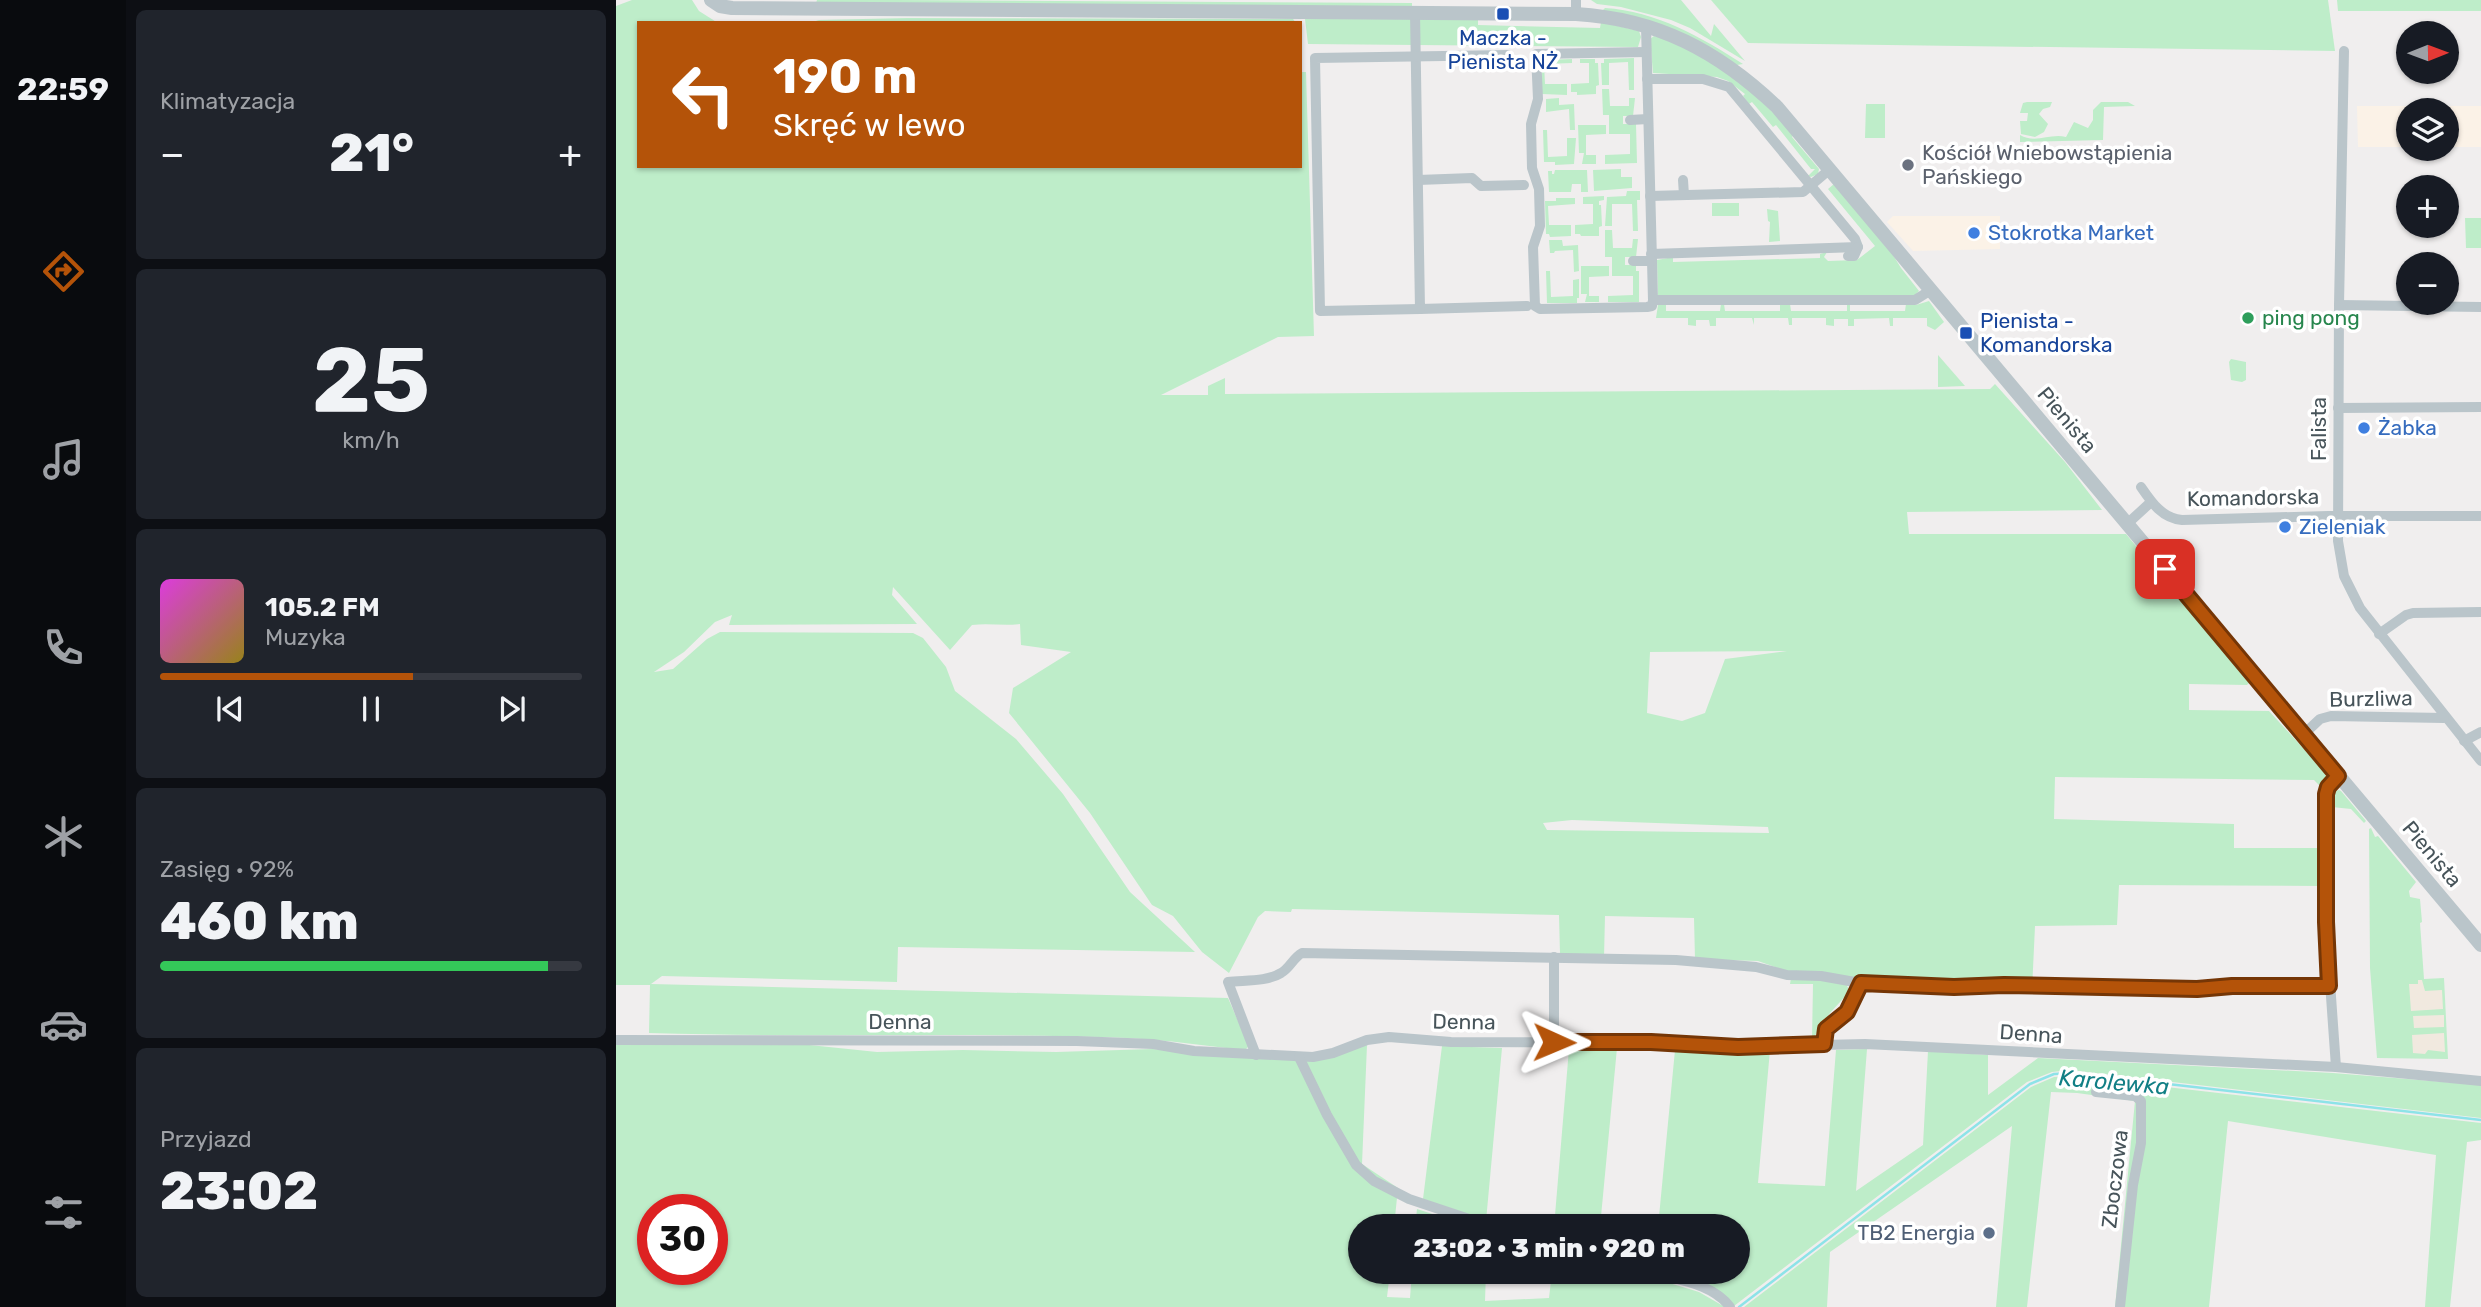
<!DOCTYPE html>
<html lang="pl">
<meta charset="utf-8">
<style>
:root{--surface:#171b24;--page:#20242c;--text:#f1f3f6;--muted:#9ea1a6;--line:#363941;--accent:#b45309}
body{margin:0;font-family:Rubik,sans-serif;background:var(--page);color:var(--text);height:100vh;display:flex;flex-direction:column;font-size:26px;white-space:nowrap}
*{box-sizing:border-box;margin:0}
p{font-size:23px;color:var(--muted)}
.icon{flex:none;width:38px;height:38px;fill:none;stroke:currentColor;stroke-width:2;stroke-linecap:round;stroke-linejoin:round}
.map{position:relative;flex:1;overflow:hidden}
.drawer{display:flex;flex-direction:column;gap:10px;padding:10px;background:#0d0f14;width:490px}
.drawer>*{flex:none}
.top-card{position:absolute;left:21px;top:21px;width:665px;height:147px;border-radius:0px;box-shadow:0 2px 5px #0004;background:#b45309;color:#fff;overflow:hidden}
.needle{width:46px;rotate:89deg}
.controls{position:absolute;left:1780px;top:21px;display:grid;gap:14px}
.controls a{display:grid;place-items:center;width:63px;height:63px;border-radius:50%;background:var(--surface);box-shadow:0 2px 5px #0004;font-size:35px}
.speed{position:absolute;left:21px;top:1194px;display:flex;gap:14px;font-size:35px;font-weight:700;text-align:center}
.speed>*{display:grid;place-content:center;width:91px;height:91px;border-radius:50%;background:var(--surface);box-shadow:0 2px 5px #0004;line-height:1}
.speed .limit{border:10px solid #d22;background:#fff;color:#111}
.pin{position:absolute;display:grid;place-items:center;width:60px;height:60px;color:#fff;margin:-30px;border-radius:14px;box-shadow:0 4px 10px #0006}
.me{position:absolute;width:77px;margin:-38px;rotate:91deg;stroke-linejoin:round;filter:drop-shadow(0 0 5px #0008)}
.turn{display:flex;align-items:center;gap:24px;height:147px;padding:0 21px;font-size:32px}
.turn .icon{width:91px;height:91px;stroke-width:2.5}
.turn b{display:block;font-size:49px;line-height:60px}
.big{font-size:52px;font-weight:800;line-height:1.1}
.drawer .card{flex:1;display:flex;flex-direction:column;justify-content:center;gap:10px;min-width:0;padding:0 24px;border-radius:10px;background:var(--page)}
.drawer .dial{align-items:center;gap:0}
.dial b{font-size:91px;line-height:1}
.song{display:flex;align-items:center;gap:21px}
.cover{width:84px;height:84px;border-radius:10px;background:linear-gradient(135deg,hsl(300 70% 55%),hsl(50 70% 35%))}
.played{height:7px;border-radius:4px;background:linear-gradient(90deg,var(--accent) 60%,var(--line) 60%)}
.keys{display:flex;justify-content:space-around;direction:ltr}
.heat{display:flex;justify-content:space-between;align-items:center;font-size:38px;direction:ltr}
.charge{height:10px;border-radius:5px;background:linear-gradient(90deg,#34c759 92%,var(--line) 0)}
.trip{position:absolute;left:732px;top:1214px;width:402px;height:70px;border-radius:35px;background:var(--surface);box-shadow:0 2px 5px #0004;font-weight:800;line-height:70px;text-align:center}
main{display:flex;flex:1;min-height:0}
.dock{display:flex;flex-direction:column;width:126px;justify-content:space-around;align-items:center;background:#090b0e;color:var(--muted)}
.dock .icon{width:49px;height:49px}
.dock .current{color:var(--accent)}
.dock b{font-size:32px;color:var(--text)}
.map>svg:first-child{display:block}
.commercial{fill:#fbf2e7}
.green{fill:#beedc9;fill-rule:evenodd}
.sand{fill:#f1e9df}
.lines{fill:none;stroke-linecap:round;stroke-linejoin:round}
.stream{stroke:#8de3e8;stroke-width:2.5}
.minor{stroke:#bac5ca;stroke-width:10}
.tertiary{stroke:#bac5ca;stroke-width:14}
.route-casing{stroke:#753606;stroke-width:18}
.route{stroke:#b45309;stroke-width:12}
.transit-dot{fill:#1a4fb4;stroke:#fff;stroke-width:2.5}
.worship-dot{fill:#6b7280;stroke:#fff;stroke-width:2.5}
.shop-dot{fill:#3f7fe0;stroke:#fff;stroke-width:2.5}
.leisure-dot{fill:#2e9e5b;stroke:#fff;stroke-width:2.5}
.service-dot{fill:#5c6f8a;stroke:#fff;stroke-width:2.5}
.labels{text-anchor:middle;stroke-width:7;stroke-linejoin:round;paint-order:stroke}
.transit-label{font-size:21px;fill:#164399;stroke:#fff}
.worship-label{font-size:21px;fill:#5b616d;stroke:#fff;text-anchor:start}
.shop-label{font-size:21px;fill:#366cbe;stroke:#fff;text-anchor:start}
.leisure-label{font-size:21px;fill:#27864d;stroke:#fff;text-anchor:start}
.street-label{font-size:21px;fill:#47545a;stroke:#fff}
.service-label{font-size:21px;fill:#4e5e75;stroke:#fff;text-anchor:end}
.water-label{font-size:23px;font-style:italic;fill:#127f85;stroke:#fff}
</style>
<main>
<nav class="dock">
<b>22:59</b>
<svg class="icon current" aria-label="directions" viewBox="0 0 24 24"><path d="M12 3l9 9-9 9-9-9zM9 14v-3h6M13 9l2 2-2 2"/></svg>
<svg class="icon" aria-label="music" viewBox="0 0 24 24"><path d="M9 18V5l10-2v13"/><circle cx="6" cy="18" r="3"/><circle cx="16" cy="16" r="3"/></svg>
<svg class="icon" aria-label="phone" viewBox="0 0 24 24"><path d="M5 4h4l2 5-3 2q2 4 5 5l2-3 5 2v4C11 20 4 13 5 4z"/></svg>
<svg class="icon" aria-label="climate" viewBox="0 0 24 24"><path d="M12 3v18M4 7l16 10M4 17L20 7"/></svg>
<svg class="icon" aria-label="car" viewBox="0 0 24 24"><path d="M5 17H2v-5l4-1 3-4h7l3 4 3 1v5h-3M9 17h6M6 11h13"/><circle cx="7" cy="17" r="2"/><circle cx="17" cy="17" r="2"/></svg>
<svg class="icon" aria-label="filters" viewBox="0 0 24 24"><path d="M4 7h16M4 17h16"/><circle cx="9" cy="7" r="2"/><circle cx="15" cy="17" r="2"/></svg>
</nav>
<section class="drawer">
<div class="card"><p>Klimatyzacja</p>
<div class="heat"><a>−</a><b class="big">21°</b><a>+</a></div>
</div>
<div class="card dial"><b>25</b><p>km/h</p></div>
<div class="card">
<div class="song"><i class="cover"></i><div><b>105.2 FM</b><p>Muzyka</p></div></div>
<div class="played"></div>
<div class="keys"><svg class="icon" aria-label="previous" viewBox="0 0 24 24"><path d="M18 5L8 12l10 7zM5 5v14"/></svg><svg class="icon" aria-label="pause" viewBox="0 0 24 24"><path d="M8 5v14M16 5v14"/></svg><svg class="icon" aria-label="next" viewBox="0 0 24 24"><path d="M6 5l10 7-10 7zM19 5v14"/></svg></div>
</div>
<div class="card"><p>Zasięg · 92%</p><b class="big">460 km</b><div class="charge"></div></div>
<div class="card"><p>Przyjazd</p><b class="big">23:02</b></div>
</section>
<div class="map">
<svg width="1865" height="1307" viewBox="0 0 1865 1307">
<rect width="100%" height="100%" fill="#f0eeee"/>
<g class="commercial">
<polygon points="1741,106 1865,106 1865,147 1831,147 1830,110 1792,110 1792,147 1742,147"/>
<polygon points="1277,216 1384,216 1384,249 1297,251 1271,222"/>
</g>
<g class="green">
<path d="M16,0H76L83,11L102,23H23V166H684V72H690L698,336L662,337L545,395H592V386L609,378V394L1374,389L1379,384L1449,462L1486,510L1291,512L1293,534H1510L1633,683L1631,685L1573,684V710L1653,711L1709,772L1711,782L1704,786L1698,780L1439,777L1438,819L1618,824V848H1704L1705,886L1503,885L1501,925L1419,926L1416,990L1231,986L1234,991L1214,1013L1196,1040L1197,984H1174L1176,973L1142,961L1079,959L1078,918L989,916L988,957L944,954L943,915L676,909L675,912L649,911L642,917L613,973L586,952L557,916L536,905L474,813L393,713L397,688L455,652L405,645L404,624C388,626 372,623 356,625L334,650L277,587L276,595L301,624L113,625L116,615L99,622L68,652L38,672L57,669L91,639L104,632L297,633L307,638L330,667L339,691L400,739L447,794L514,892L579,952L282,947L281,982L46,976L35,984L612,998L633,1046L629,1050C590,1046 551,1040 512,1038C353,1032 193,1038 33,1033L34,985H0V6ZM1171,651L1109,659L1089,713L1066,721L1031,713L1034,652ZM956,820L1152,827L1153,833L931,830L927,823Z"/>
<polygon points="201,0 281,0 796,3 796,7 200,3"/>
<polygon points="975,0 1065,0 1095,36 1098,24 1129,61 1074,28 1055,20 1005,7 981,4"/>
<polygon points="1095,0 1712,0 1719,51 1132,43"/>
<polygon points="1721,0 1865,0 1865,11 1722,11"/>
<path d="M989,8C1040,11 1085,37 1127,64L1121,65L1098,50L987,10Z"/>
<polygon points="291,18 677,19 680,23 193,23 203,20"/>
<polygon points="689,19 862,19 862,25 984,28 985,22 1023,31 1025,37 1022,47 692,44"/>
<path d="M1038,36C1051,38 1061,44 1073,50C1116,72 1146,100 1178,134L1176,137L1203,169L1202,174L1195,177L1192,176L1199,169H1195L1160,125L1157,127L1136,102L1133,104L1127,96L1129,94L1112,81L1101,77L1037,73L1034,39Z"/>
<polygon points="1018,58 1018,90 1013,90 1012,62 993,63 993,85 986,85 985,63 988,63 988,59"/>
<polygon points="956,59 956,63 928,64 929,84 951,84 951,95 926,94 926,60"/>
<polygon points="964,59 979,59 979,63 982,63 983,85 980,86 980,94 961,95 961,92 955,92 955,84 973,83 973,63 964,63"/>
<polygon points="986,89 993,89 994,106 1013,106 1013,98 1019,98 1017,116 1007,116 1007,124 1020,124 1021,163 989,164 989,155 1014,154 1014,134 993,134 993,115 987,115"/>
<polygon points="943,98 943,105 958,104 959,130 954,130 953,109 930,112 930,99"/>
<polygon points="1411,102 1436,102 1434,107 1427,109 1423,114 1432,124 1428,132 1419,137 1405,134 1404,121 1411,121 1412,113 1404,113 1407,103"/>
<path d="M1485,102H1512L1519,106L1488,107L1487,140L1404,142V135C1419,144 1434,133 1450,137L1458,122L1472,128L1477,120V110Z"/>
<polygon points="1250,104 1269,104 1269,138 1249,138"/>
<polygon points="962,125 990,125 990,134 970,135 970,155 980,155 980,164 966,164 968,153 963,153"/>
<polygon points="927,130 931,130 932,157 951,156 951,138 960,138 958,164 939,165 939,162 928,162"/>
<polygon points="1005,169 1005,177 1016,177 1016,188 978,191 977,170"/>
<polygon points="939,170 971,170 972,192 965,192 965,184 956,184 955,192 933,192 932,171 936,171 936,174 938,174"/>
<polygon points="1218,184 1277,255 1285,268 1303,291 1298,296 1042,296 1041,260 1057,257 1057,262 1204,258 1204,254 1211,252 1208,257 1212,261 1241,260 1259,246 1212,189"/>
<polygon points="1011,191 1024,191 1024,200 1021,200 1022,231 1017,231 1016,204 996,204 996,226 989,226 991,197 1010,196"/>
<polygon points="988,196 988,200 983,201 983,205 985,205 986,226 983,227 983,236 965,236 964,234 959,234 959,225 977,224 977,204 967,204 967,197"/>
<polygon points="940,198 959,198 959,204 932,206 933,225 955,225 955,236 934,237 933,234 930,234 929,201 940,201"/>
<rect x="1096" y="203" width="27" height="13"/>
<polygon points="1151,209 1162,211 1164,241 1153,242 1154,222 1152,221"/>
<polygon points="1849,218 1865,218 1865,248 1850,248"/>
<polygon points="989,230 996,230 997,248 1016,248 1017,239 1022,239 1020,257 1009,257 1009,265 1020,265 1020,271 1023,271 1023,302 992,302 992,296 1017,295 1017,276 996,276 996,257 989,257"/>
<polygon points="933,240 946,240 947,246 962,245 963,271 958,272 957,250 939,251 938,253 934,253"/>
<polygon points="965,266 993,266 993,276 973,277 973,296 983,296 983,302 969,302 971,294 965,294"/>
<polygon points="930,271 934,271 935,297 957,296 957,280 963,279 963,298 961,298 961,303 931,303"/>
<polygon points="1313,301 1328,322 1319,330 1311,326 1311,318 1277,318 1277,326 1274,326 1273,318 1238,319 1238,326 1232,326 1232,319 1218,319 1218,326 1210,325 1210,318 1176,318 1176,325 1173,325 1172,318 1138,318 1138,325 1136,318 1100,318 1100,326 1094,326 1093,320 1080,320 1080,326 1072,325 1072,318 1040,318 1042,305 1050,305 1050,311 1104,311 1105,304 1108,304 1109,311 1164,311 1164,304 1174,304 1175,311 1231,311 1231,304 1234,304 1234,311 1289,311 1290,304 1300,305"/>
<polygon points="1322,355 1349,386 1322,387"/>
<polygon points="1615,359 1630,362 1630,380 1626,382 1615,380 1613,362"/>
<polygon points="1723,790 1725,791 1750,821 1748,823 1735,809 1716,807 1716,822 1714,822 1714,802 1716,801 1717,792"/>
<polygon points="1755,828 1759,837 1762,836 1800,882 1793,891 1794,897 1804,899 1806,922 1804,923 1808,979 1828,978 1832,1059 1761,1058 1754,968 1753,829"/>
<path d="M0,1041H155L261,1052L347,1050L440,1052L536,1049L698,1061L751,1045L746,1164L782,1188L778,1227H744V1272H774L771,1297L794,1298L796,1272H870L869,1301L933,1298L936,1272H1017L1083,1292L1109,1307H0ZM37,1209H96V1269H37Z"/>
<polygon points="826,1046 886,1048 870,1221 807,1199"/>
<polygon points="1001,1048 984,1227 938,1227 953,1049"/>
<polygon points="1251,1049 1240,1191 1307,1145 1312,1051 1372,1055 1372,1095 1422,1058 1717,1073 1865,1085 1865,1118 1454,1070 1436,1072 1411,1082 1118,1306 1049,1272 1122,1272 1122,1227 1042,1227 1059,1050 1154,1050 1142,1183 1209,1186 1220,1050"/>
<polygon points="1455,1076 1865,1123 1865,1140 1851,1142 1834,1307 1809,1307 1820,1155 1612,1121 1593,1307 1499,1307 1519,1101 1461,1093 1435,1092 1411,1307 1380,1307 1396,1126 1214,1252 1211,1307 1128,1307 1415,1087 1438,1077"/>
<polygon points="801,1209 856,1227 799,1227"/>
</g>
<g class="sand">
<polygon points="1802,980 1806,980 1809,991 1826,990 1827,1009 1795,1011 1793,984 1802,984"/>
<polygon points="1828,1015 1828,1027 1798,1028 1797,1016"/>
<polygon points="1828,1033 1829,1052 1812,1050 1809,1054 1797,1053 1796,1035"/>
</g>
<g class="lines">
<polyline class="stream" points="1123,1307 1414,1084 1438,1074 1456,1073 1865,1120"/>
<g class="minor">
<polyline points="799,13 804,309 911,306"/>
<polyline points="960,14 960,0"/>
<polyline points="1030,26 1037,300"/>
<polyline points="1728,51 1723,305 1722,541 1728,576 1744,608 1865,761"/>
<polyline points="1030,52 920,54 922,99 915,124 916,168 923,189 924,226 917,247 919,306 924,309 1031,307 1036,306 1037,300 1299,300 1315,290"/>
<polyline points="1031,79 1087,79 1113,87 1239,239 1242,247 1035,254"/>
<polyline points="1014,120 1032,119"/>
<polyline points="802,180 856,178 865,186 908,185"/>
<polyline points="1067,180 1068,195"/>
<polyline points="1034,196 1187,192 1213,170"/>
<polyline points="1232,256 1238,256 1242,247"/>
<polyline points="1017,261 1036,261"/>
<polyline points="1723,305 1865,307"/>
<polyline points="804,309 704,311 699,58 892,55"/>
<polyline points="1722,408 1865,407"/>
<path d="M1525,487C1536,503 1546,518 1566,520L1712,516H1865"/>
<polyline points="1511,524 1535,502"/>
<polyline points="1763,634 1790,615 1797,613 1865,612"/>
<polyline points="1688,734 1704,719 1715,716 1828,718"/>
<polyline points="1848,741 1865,732"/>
<polyline points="938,957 938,1042"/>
<polyline points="0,1040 461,1041 537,1044 578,1051 697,1057 717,1053 751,1040 773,1037 835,1042 1036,1043 1122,1047 1249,1044 1720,1067 1865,1081"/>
<polyline points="1208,1044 1210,1029 1231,1012 1246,983"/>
<path d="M640,1055L612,982C628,980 651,982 665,973C674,968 677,958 686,953L1060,960L1140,967L1171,975L1205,976L1250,984L1338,987L1388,985L1581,989L1616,986H1713"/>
<polyline points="683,1057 711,1115 740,1165 758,1181 793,1199 877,1227"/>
<polyline points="1720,1067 1710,926 1710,803 1712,787 1722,776"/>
<polyline points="1480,1092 1519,1096 1525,1101 1525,1143 1517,1185 1504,1307"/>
<path d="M1034,1272C1061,1280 1096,1283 1114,1307"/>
</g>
<path class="tertiary" d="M95,0L104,6L116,8L960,14C1042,19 1102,51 1161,107L1865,945"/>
</g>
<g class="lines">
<g class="route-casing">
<polyline id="route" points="938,1042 1035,1042 1122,1047 1208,1044 1210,1029 1231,1012 1245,983 1338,987 1388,985 1581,989 1616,986 1713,986 1710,922 1710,794 1712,787 1722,776 1549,569"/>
</g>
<use href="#route" class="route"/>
</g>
<g class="transit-dot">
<rect x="880" y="7" width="14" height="14" rx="3.5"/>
<rect x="1343" y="326" width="14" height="14" rx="3.5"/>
</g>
<circle class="worship-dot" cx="1292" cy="165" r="7"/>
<g class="shop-dot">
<circle cx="1358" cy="233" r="7"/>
<circle cx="1748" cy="428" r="7"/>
<circle cx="1669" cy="527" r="7"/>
</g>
<circle class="leisure-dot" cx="1632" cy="318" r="7"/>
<circle class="service-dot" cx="1373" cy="1233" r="7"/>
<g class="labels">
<g class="transit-label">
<text x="887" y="45">Maczka -<tspan x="887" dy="24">Pienista NŻ</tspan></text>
<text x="1364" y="328" text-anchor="start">Pienista -<tspan x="1364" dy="24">Komandorska</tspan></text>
</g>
<g class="worship-label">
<text x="1306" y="160">Kościół Wniebowstąpienia<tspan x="1306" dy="24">Pańskiego</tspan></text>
</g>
<g class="shop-label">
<text x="1372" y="240">Stokrotka Market</text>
<text x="1762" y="435">Żabka</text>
<text x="1683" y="534">Zieleniak</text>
</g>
<g class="leisure-label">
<text x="1646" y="325">ping pong</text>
</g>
<g class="street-label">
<text transform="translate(1451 420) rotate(50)" y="7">Pienista</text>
<text transform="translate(1703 429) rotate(-90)" y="7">Falista</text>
<text transform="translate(1637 498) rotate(-1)" y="7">Komandorska</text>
<text transform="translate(1755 699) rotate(-1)" y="7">Burzliwa</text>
<text transform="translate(1816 854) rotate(50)" y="7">Pienista</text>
<text x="284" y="1029">Denna</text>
<text transform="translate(848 1022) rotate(1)" y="7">Denna</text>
<text transform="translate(1415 1034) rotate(4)" y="7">Denna</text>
<text transform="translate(1499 1179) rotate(-83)" y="7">Zboczowa</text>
</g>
<g class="service-label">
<text x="1359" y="1240">TB2 Energia</text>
</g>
<g class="water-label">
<text transform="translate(1498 1082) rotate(5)" y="8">Karolewka</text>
</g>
</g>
</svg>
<div class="controls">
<a><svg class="needle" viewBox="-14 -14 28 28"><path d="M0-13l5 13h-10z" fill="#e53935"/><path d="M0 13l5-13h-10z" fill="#9ea1a6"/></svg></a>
<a><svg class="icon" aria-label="layers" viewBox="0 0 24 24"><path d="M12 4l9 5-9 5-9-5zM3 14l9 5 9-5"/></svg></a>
<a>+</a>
<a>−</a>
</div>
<div class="speed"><div class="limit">30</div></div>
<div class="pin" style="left:1549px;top:569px;background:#d93025"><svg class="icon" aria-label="arrive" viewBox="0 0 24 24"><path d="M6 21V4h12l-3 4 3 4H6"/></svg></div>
<svg class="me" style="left:938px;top:1042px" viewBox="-20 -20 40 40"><path d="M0-17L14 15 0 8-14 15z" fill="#b45309" stroke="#fff" stroke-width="4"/></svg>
<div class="trip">23:02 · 3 min · 920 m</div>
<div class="top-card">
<div class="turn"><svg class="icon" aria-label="left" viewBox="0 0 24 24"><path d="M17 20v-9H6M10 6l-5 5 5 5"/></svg><div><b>190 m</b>Skręć w lewo</div></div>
</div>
</div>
</main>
